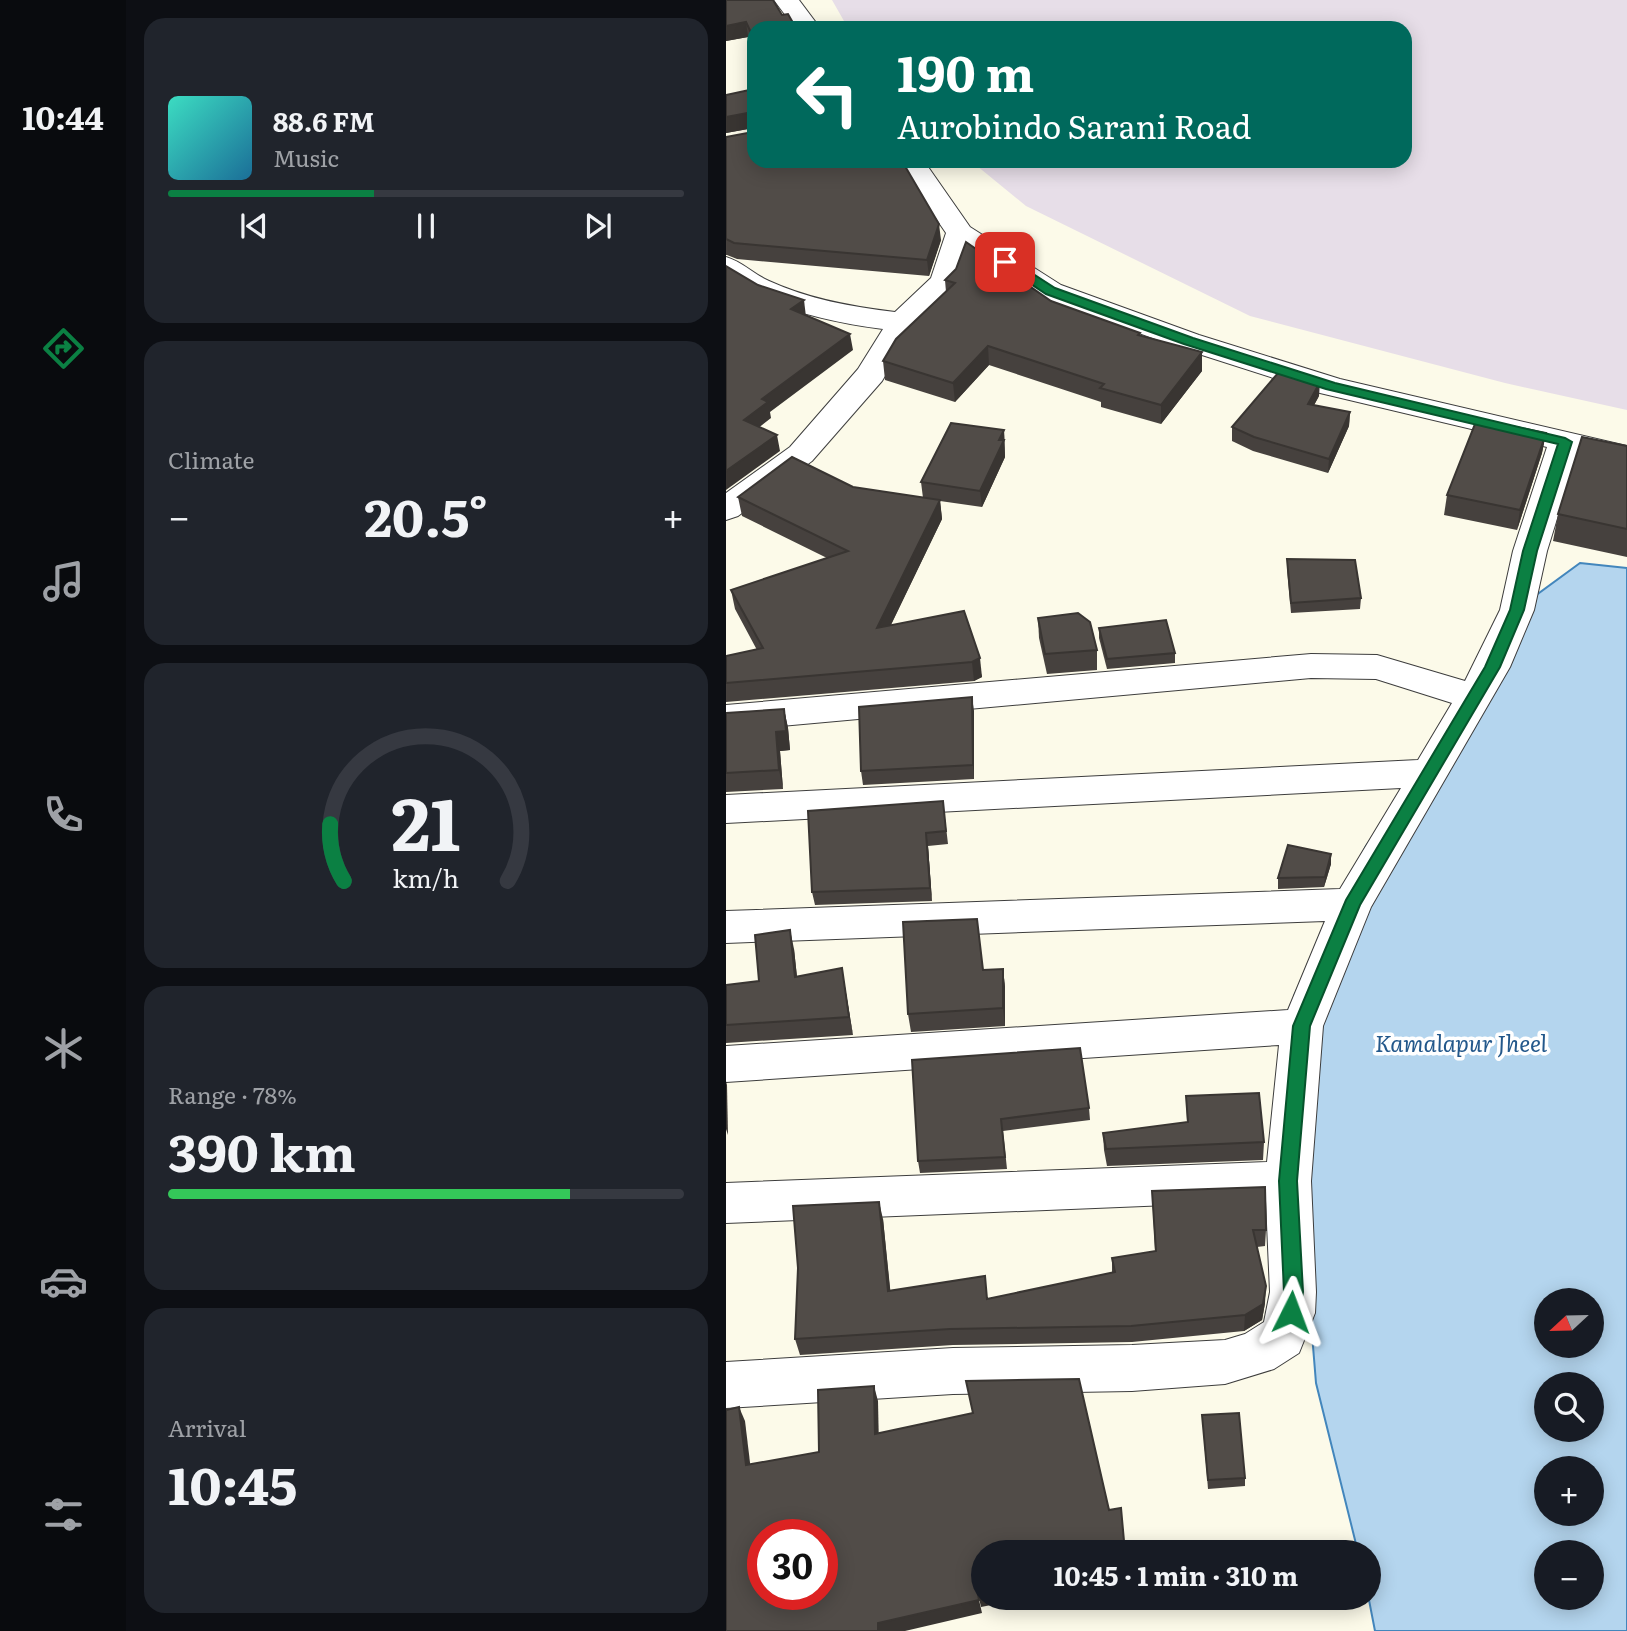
<!DOCTYPE html>
<meta charset="utf-8">
<style>
:root{--surface:#171b24;--page:#20242c;--text:#f1f3f6;--muted:#9ea1a6;--line:#363941;--accent:#0b8043}
body{margin:0;font-family:Literata,serif;background:var(--page);color:var(--text);height:100vh;display:flex;flex-direction:column;font-size:26px;white-space:nowrap}
*{box-sizing:border-box;margin:0}
p{font-size:23px;color:var(--muted)}
.icon{flex:none;width:38px;height:38px;fill:none;stroke:currentColor;stroke-width:2;stroke-linecap:round;stroke-linejoin:round}
.map{position:relative;flex:1;overflow:hidden}
.sheet{display:flex;flex-direction:column;gap:18px;padding:18px;background:#0d0f14;width:600px}
.sheet>*{flex:none}
.guide{position:absolute;left:21px;top:21px;width:665px;height:147px;border-radius:21px;box-shadow:0 4px 18px #0003;background:#00695c;color:#fff;overflow:hidden}
.needle{width:46px;rotate:248deg}
.buttons{position:absolute;left:808px;top:1288px;display:grid;gap:14px}
.buttons a{display:grid;place-items:center;width:70px;height:70px;border-radius:50%;background:var(--surface);box-shadow:0 4px 18px #0003;font-size:35px}
.speed{position:absolute;left:21px;top:1519px;display:flex;gap:14px;font-size:35px;font-weight:700;text-align:center}
.speed>*{display:grid;place-content:center;width:91px;height:91px;border-radius:50%;background:var(--surface);box-shadow:0 4px 18px #0003;line-height:1}
.speed .limit{border:10px solid #d22;background:#fff;color:#111}
.pin{position:absolute;display:grid;place-items:center;width:60px;height:60px;color:#fff;margin:-30px;border-radius:14px;box-shadow:0 4px 10px #0006}
.me{position:absolute;width:77px;margin:-38px;rotate:3deg;stroke-linejoin:round;filter:drop-shadow(0 0 5px #0008)}
.turn{display:flex;align-items:center;gap:24px;height:147px;padding:0 35px;font-size:32px}
.turn .icon{width:91px;height:91px;stroke-width:2.5}
.turn b{display:block;font-size:49px;line-height:60px}
.big{font-size:52px;font-weight:700;line-height:1.1}
.sheet .widget{flex:1;display:flex;flex-direction:column;justify-content:center;gap:10px;min-width:0;padding:0 24px;border-radius:21px;background:var(--page)}
.sheet .dial{align-items:center;gap:0}
.dial svg{height:182px;overflow:visible;fill:none;stroke:var(--line);stroke-width:7;stroke-linecap:round;text-anchor:middle}
.dial text{fill:var(--text);stroke:none}
.song{display:flex;align-items:center;gap:21px}
.cover{width:84px;height:84px;border-radius:10px;background:linear-gradient(135deg,hsl(170 70% 55%),hsl(200 70% 35%))}
.played{height:7px;border-radius:4px;background:linear-gradient(90deg,var(--accent) 40%,var(--line) 40%)}
.keys{display:flex;justify-content:space-around;direction:ltr}
.heat{display:flex;justify-content:space-between;align-items:center;font-size:38px;direction:ltr}
.charge{height:10px;border-radius:5px;background:linear-gradient(90deg,#34c759 78%,var(--line) 0)}
.trip{position:absolute;left:245px;top:1540px;width:410px;height:70px;border-radius:35px;background:var(--surface);box-shadow:0 4px 18px #0003;font-weight:700;line-height:70px;text-align:center}
main{display:flex;flex:1;min-height:0}
.tab-bar{display:flex;flex-direction:column;width:126px;justify-content:space-around;align-items:center;background:#090b0e;color:var(--muted)}
.tab-bar .icon{width:49px;height:49px}
.tab-bar .active{color:var(--accent)}
.tab-bar b{font-size:32px;color:var(--text)}
.map>svg:first-child{display:block}
.industrial{fill:#e7dee8}
.water{fill:#b4d5ee;stroke:#4386bc;stroke-width:2;fill-rule:evenodd}
.lines{fill:none;stroke-linecap:round;stroke-linejoin:round}
.street-casing{stroke:#3d3d3d;stroke-width:2}
.street{fill:#fff;fill-rule:evenodd}
.wall{fill:#46413e}
.shaded-wall{fill:#393532}
.building{fill:#514c48;stroke:#393532;stroke-width:2;fill-rule:evenodd}
.route{fill:#0b8043;stroke:#07532c;stroke-width:2}
.labels{text-anchor:middle;stroke-width:7;stroke-linejoin:round;paint-order:stroke}
.water-label{font-size:23px;font-style:italic;fill:#23588b;stroke:#fff}
</style>
<main>
<nav class="tab-bar">
<b>10:44</b>
<svg class="icon active" aria-label="directions" viewBox="0 0 24 24"><path d="M12 3l9 9-9 9-9-9zM9 14v-3h6M13 9l2 2-2 2"/></svg>
<svg class="icon" aria-label="music" viewBox="0 0 24 24"><path d="M9 18V5l10-2v13"/><circle cx="6" cy="18" r="3"/><circle cx="16" cy="16" r="3"/></svg>
<svg class="icon" aria-label="phone" viewBox="0 0 24 24"><path d="M5 4h4l2 5-3 2q2 4 5 5l2-3 5 2v4C11 20 4 13 5 4z"/></svg>
<svg class="icon" aria-label="climate" viewBox="0 0 24 24"><path d="M12 3v18M4 7l16 10M4 17L20 7"/></svg>
<svg class="icon" aria-label="car" viewBox="0 0 24 24"><path d="M5 17H2v-5l4-1 3-4h7l3 4 3 1v5h-3M9 17h6M6 11h13"/><circle cx="7" cy="17" r="2"/><circle cx="17" cy="17" r="2"/></svg>
<svg class="icon" aria-label="filters" viewBox="0 0 24 24"><path d="M4 7h16M4 17h16"/><circle cx="9" cy="7" r="2"/><circle cx="15" cy="17" r="2"/></svg>
</nav>
<section class="sheet">
<div class="widget">
<div class="song"><i class="cover"></i><div><b>88.6 FM</b><p>Music</p></div></div>
<div class="played"></div>
<div class="keys"><svg class="icon" aria-label="previous" viewBox="0 0 24 24"><path d="M18 5L8 12l10 7zM5 5v14"/></svg><svg class="icon" aria-label="pause" viewBox="0 0 24 24"><path d="M8 5v14M16 5v14"/></svg><svg class="icon" aria-label="next" viewBox="0 0 24 24"><path d="M6 5l10 7-10 7zM19 5v14"/></svg></div>
</div>
<div class="widget"><p>Climate</p>
<div class="heat"><a>−</a><b class="big">20.5°</b><a>+</a></div>
</div>
<div class="widget dial"><svg viewBox="0 0 100 80">
<path d="M14 69A42 42 0 1 1 86 69"/>
<path d="M14 69A42 42 0 0 1 8 44" stroke="#0b8043"/>
<text x="50" y="56" font-size="32" font-weight="700">21</text>
<text x="50" y="72" font-size="11">km/h</text>
</svg></div>
<div class="widget"><p>Range · 78%</p><b class="big">390 km</b><div class="charge"></div></div>
<div class="widget"><p>Arrival</p><b class="big">10:45</b></div>
</section>
<div class="map">
<svg width="901" height="1631" viewBox="0 0 901 1631">
<rect width="100%" height="100%" fill="#fcfae9"/>
<polygon class="industrial" points="106,0 901,0 901,410 779,383 524,316 300,206 245,161 679,161 679,28 122,28"/>
<path class="water" d="M854,563L901,568V1631H649L642,1595V1552H632L590,1383L573,1174L568,996L640,846L749,696L809,596ZM821,1300H866V1346H821ZM821,1384H866V1430H821ZM821,1468H866V1514H821ZM821,1552H866V1598H821Z"/>
<g class="lines">
<g class="street-casing">
<g id="street">
<polygon points="48,0 73,0 94,28 69,28"/>
<path d="M171,161H198L244,227L335,285L473,335L614,379L901,446V466L851,454L821,551L808,610L784,667L645,907L597,1026L585,1181L590,1292L589,1313L573,1353L548,1369L499,1384L406,1391L227,1394L0,1408V1362L227,1348L406,1345L499,1340L519,1334L538,1322L544,1292L540,1201L0,1223V1183L541,1162L553,1045L0,1082V1046L562,1010L599,921L0,943V911L614,889L675,788L0,823V795L692,760L726,703L650,679L585,678L0,731V705L585,654L651,655L739,681L774,610L787,551L821,447L594,393L451,347L315,297L243,251L229,287L188,327L156,381L86,461L12,516L0,520V493L64,447L132,369L157,329C104,322 45,309 0,279V257C17,262 27,274 43,281C82,299 126,307 169,312L205,278L220,233Z"/>
</g>
</g>
<use href="#street" class="street"/>
</g>
<g class="wall">
<polygon points="0,0 56,15 28,28 28,49 22,37 0,41"/>
<polygon points="0,95 215,240 203,276 11,259 1,255 0,255 0,137 27,132 27,128 0,133"/>
<polygon points="219,280 325,301 414,333 414,335 476,371 435,424 375,407 375,402 263,365 229,402 159,380 157,361 220,292"/>
<polygon points="593,396 588,405 624,412 623,426 602,473 527,451 506,441 506,427"/>
<polygon points="278,430 279,457 256,507 214,501 216,519 165,625 238,611 256,677 248,681 0,702 0,656 31,650 9,609 5,590 101,558 16,516 12,497 127,487 197,498 195,482"/>
<polygon points="820,433 816,453 791,530 718,515 721,495"/>
<polygon points="901,446 901,557 827,541 832,514"/>
<polygon points="561,559 635,598 634,609 565,613 561,569"/>
<polygon points="312,618 371,650 371,670 321,674 313,638"/>
<polygon points="373,628 449,653 449,663 381,669 373,638"/>
<polygon points="58,709 62,728 64,750 54,751 57,789 0,792 0,713"/>
<polygon points="248,711 248,779 137,785 135,771"/>
<polygon points="217,801 222,844 202,846 206,901 89,905 86,892"/>
<polygon points="605,854 605,864 598,887 552,889 552,878"/>
<polygon points="68,949 71,977 119,987 127,1035 0,1043 0,985 33,981"/>
<polygon points="277,969 279,987 279,1026 185,1032 182,1014 257,970"/>
<polygon points="186,1060 363,1108 364,1120 277,1131 281,1169 194,1173 192,1161"/>
<polygon points="460,1096 538,1142 537,1160 381,1166 378,1150 377,1133 461,1122"/>
<polygon points="426,1191 540,1230 539,1246 531,1247 539,1303 536,1320 518,1331 406,1342 227,1345 74,1355 69,1339 157,1219 164,1290 262,1299 386,1273 386,1258 429,1251"/>
<polygon points="476,1415 519,1478 519,1486 482,1489"/>
</g>
<g class="shaded-wall">
<polygon points="20,22 22,37 0,41 0,26"/>
<polygon points="27,112 28,128 0,133 0,117"/>
<polygon points="213,224 215,240 203,276 201,260"/>
<polygon points="78,300 80,317 65,309"/>
<polygon points="124,334 127,350 44,412 45,418 22,436 18,420 36,399"/>
<polygon points="262,346 263,365 229,402 227,383"/>
<polygon points="476,352 476,371 435,424 435,405"/>
<polygon points="594,382 593,396 581,418 582,404"/>
<polygon points="624,412 623,426 602,473 603,459"/>
<polygon points="278,430 279,457 256,507 254,491"/>
<polygon points="820,433 816,453 791,530 794,510"/>
<polygon points="51,435 54,451 0,490 0,471"/>
<polygon points="214,500 216,519 154,647 151,628"/>
<polygon points="254,658 256,677 248,681 246,662"/>
<polygon points="246,697 248,711 248,779 247,765"/>
<polygon points="58,709 62,728 64,750 54,751 57,789 53,770 50,732"/>
<polygon points="200,833 202,846 206,901 204,888"/>
<polygon points="605,854 605,864 598,887 599,877"/>
<polygon points="64,930 68,949 73,996 69,977"/>
<polygon points="116,968 119,987 127,1035 123,1017"/>
<polygon points="277,969 279,987 279,1026 277,1008"/>
<polygon points="0,1081 1,1085 2,1135 0,1129"/>
<polygon points="153,1202 157,1219 166,1307 162,1291"/>
<polygon points="540,1286 539,1303 536,1320 518,1331 519,1315"/>
<polygon points="148,1386 152,1401 153,1448 149,1434"/>
<polygon points="13,1407 19,1421 26,1479 20,1465"/>
<polygon points="257,1593 257,1598 301,1598 255,1607 252,1594"/>
<polygon points="253,1600 256,1613 179,1631 152,1631 152,1623"/>
</g>
<g class="building">
<polygon points="0,0 47,0 56,15 62,14 70,28 28,28 28,39 20,22 0,26"/>
<polygon points="28,89 28,161 176,161 213,224 201,260 8,243 0,239 0,137 27,132 27,112 0,117 0,95"/>
<polygon points="240,242 325,301 414,333 412,335 476,352 435,405 374,388 378,384 262,346 227,383 157,361 170,339 229,283 219,280 230,269"/>
<polygon points="0,266 32,285 78,300 65,309 124,334 36,399 42,402 18,420 51,435 0,471"/>
<polygon points="552,373 594,382 582,404 624,412 603,459 528,437 506,427"/>
<polygon points="751,419 820,433 794,510 721,495"/>
<polygon points="225,423 278,430 273,440 278,440 254,491 195,482"/>
<polygon points="856,437 901,446 901,529 832,514"/>
<polygon points="66,457 127,487 214,500 151,628 238,611 254,658 246,662 0,683 0,656 37,648 5,590 122,551 12,497"/>
<polygon points="561,559 629,560 635,598 565,603"/>
<polygon points="352,613 364,622 371,650 319,654 312,618"/>
<polygon points="440,620 449,653 381,659 373,628"/>
<polygon points="246,697 247,765 135,771 133,707"/>
<polygon points="58,709 60,731 50,732 53,770 0,773 0,713"/>
<polygon points="217,801 220,831 200,833 204,888 86,892 82,811"/>
<polygon points="562,845 605,854 599,877 552,878"/>
<polygon points="251,919 257,970 277,969 277,1008 182,1014 177,922"/>
<polygon points="64,930 69,977 116,968 123,1017 0,1025 0,985 33,981 29,935"/>
<polygon points="354,1048 363,1108 275,1119 279,1157 192,1161 186,1060"/>
<polygon points="533,1093 538,1142 380,1149 377,1133 462,1122 460,1096"/>
<polygon points="539,1187 540,1230 527,1230 540,1286 537,1304 519,1315 405,1326 224,1329 69,1339 72,1268 67,1206 153,1202 162,1291 259,1276 261,1299 389,1272 386,1258 430,1251 426,1191"/>
<path d="M353,1379L383,1510L395,1508L399,1552H257V1593L252,1594L253,1600L152,1623V1631H0V1410L13,1407L20,1465L93,1452L92,1390L148,1386L149,1434L247,1413L240,1381ZM37,1535H96V1594H37Z"/>
<polygon points="513,1413 519,1478 482,1480 476,1415"/>
</g>
<polygon class="route" points="275,259 284,259 329,288 467,338 609,383 839,438 846,442 811,551 798,610 774,667 634,905 584,1026 571,1181 577,1292 572,1319 565,1321 558,1319 555,1312 558,1292 553,1181 567,1026 620,900 759,667 784,610 797,551 832,444 600,389 458,344 320,294 275,264"/>
<g class="labels">
<g class="water-label">
<text x="735" y="1052">Kamalapur Jheel</text>
</g>
</g>
</svg>
<div class="buttons">
<a><svg class="needle" viewBox="-14 -14 28 28"><path d="M0-13l5 13h-10z" fill="#e53935"/><path d="M0 13l5-13h-10z" fill="#9ea1a6"/></svg></a>
<a><svg class="icon" aria-label="search" viewBox="0 0 24 24"><circle cx="10" cy="10" r="6"/><path d="M15 15l6 6"/></svg></a>
<a>+</a>
<a>−</a>
</div>
<div class="speed"><div class="limit">30</div></div>
<div class="pin" style="left:279px;top:262px;background:#d93025"><svg class="icon" aria-label="arrive" viewBox="0 0 24 24"><path d="M6 21V4h12l-3 4 3 4H6"/></svg></div>
<svg class="me" style="left:565px;top:1312px" viewBox="-20 -20 40 40"><path d="M0-17L14 15 0 8-14 15z" fill="#0b8043" stroke="#fff" stroke-width="4"/></svg>
<div class="trip">10:45 · 1 min · 310 m</div>
<div class="guide">
<div class="turn"><svg class="icon" aria-label="left" viewBox="0 0 24 24"><path d="M17 20v-9H6M10 6l-5 5 5 5"/></svg><div><b>190 m</b>Aurobindo Sarani Road</div></div>
</div>
</div>
</main>
